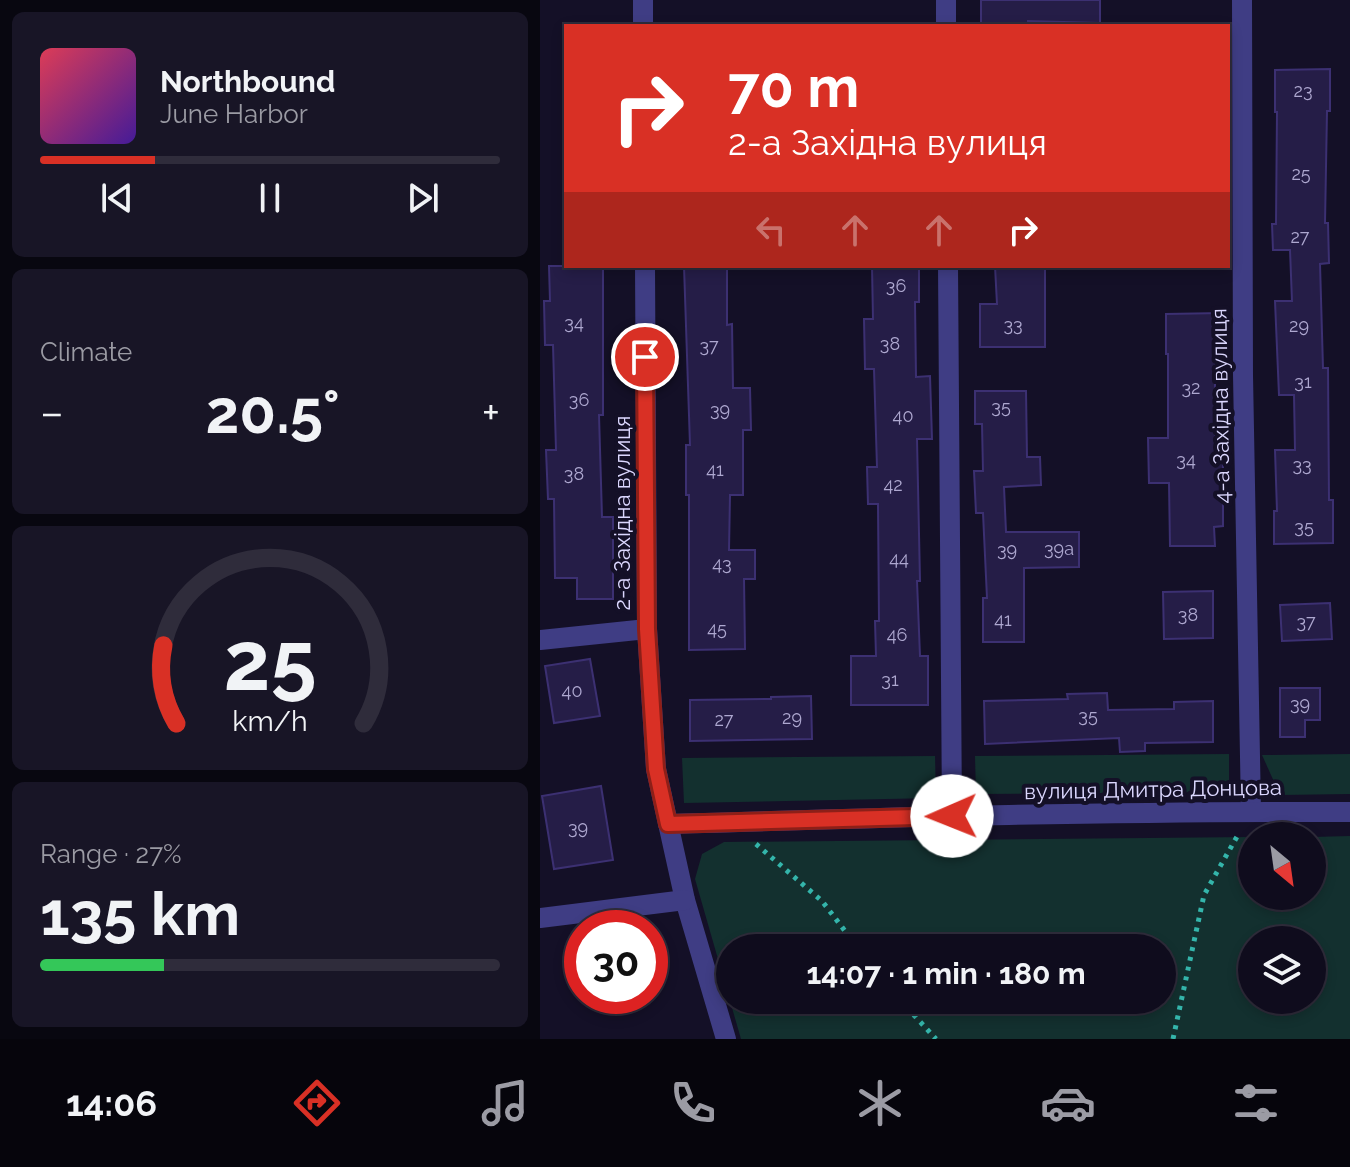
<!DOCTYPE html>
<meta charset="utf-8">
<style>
:root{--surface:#0f0c1d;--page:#181526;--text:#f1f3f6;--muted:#9b9ba4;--line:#2f2c3b;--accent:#d93025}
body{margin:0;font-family:Raleway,sans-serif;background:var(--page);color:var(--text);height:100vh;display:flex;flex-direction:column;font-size:30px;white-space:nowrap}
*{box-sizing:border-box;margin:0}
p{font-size:26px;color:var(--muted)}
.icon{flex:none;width:44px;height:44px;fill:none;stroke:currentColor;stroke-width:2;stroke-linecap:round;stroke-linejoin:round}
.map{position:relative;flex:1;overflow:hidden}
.sheet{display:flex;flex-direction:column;gap:12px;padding:12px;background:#080710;width:540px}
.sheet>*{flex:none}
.guide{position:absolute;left:24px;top:24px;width:666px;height:244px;border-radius:0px;box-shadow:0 4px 12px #0003,0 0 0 2px var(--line);background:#d93025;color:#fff;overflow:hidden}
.needle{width:52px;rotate:151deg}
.fabs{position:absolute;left:698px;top:822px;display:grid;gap:16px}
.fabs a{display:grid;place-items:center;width:88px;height:88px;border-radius:50%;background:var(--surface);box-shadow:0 4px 12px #0003,0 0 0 2px var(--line);font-size:40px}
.speed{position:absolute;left:24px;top:910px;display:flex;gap:16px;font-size:40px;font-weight:700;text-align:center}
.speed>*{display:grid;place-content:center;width:104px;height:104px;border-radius:50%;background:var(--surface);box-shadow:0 4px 12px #0003,0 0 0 2px var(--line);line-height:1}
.speed .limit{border:12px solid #d22;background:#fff;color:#111}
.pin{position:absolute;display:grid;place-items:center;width:68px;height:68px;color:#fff;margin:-34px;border:4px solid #fff;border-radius:50%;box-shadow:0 2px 8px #0007}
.me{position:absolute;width:88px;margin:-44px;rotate:269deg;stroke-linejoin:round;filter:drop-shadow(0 0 6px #0008)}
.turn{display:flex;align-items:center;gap:28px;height:168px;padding:0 32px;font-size:36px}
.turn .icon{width:104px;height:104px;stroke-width:2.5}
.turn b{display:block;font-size:56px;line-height:68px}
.lanes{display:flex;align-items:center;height:76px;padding:0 32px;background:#0003;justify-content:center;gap:40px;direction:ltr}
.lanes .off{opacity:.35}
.big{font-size:60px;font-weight:700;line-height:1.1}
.sheet .widget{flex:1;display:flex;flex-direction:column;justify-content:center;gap:12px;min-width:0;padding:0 28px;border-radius:12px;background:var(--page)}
.sheet .dial{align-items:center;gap:0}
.dial svg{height:208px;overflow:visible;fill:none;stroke:var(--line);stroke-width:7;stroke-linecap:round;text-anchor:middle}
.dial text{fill:var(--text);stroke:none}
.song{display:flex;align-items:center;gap:24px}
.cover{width:96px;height:96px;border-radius:12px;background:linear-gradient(135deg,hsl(350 70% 55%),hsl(260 70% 35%))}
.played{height:8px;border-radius:4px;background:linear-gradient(90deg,var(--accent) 25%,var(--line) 25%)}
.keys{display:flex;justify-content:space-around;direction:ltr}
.heat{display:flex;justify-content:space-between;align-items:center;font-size:44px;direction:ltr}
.charge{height:12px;border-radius:6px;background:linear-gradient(90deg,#34c759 27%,var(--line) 0)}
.trip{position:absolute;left:176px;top:934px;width:460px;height:80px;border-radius:40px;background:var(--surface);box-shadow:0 4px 12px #0003,0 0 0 2px var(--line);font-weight:700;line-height:80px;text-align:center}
.tab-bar{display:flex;height:128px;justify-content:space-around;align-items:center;background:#06050c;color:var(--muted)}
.tab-bar .icon{width:56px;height:56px}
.tab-bar .selected{color:var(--accent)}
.tab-bar b{font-size:36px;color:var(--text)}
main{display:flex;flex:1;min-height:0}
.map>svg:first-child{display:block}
.green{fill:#13302f;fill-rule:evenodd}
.building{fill:#251d47;stroke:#3c3072;stroke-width:2}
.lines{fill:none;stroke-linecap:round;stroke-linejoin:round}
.path{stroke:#34b5ab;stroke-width:5;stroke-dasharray:4 6;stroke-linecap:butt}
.minor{stroke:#3f3d84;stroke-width:20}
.route-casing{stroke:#8d1f18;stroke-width:20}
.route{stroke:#d93025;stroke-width:14}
.labels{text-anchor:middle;stroke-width:8;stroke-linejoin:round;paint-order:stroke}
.number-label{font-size:18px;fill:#aea8d0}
.street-label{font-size:22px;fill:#dbd7fe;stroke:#141027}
</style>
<main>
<section class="sheet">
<div class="widget">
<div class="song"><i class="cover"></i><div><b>Northbound</b><p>June Harbor</p></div></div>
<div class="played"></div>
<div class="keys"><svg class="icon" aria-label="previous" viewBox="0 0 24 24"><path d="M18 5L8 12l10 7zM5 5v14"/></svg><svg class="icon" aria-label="pause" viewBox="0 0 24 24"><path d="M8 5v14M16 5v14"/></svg><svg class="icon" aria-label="next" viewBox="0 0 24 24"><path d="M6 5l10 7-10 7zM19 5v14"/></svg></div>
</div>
<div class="widget"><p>Climate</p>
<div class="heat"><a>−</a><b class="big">20.5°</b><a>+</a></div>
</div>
<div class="widget dial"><svg viewBox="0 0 100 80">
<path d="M14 69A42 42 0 1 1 86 69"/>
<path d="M14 69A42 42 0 0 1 9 39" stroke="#d93025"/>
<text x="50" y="56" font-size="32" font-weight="700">25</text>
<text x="50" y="72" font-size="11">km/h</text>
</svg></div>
<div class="widget"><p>Range · 27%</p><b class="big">135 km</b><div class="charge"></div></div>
</section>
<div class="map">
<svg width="810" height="1039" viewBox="0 0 810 1039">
<rect width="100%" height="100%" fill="#141027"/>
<g class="green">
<polygon points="689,754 689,792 436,794 435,756"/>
<polygon points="810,754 810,794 740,795 722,755"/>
<polygon points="395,756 396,798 144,803 142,758"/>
<path d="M810,836V1039H201L155,879L162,854L184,842L712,837V896H772V837ZM712,940H772V1000H712ZM190,948H622V1000H190Z"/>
</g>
<g class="building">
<polygon points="441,0 560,0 560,23 488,21 488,26 441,26"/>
<polygon points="790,69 790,111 787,111 785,223 788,223 789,263 780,264 783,368 788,368 789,500 793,500 793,543 734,544 734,511 737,511 735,450 755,450 754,395 739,395 735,301 752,301 750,250 733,250 732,224 736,224 737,112 735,112 735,70"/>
<polygon points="9,266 63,266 63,415 59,415 62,517 73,517 73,599 37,599 37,578 15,578 14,499 8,499 6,450 16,450 13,345 5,345 4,301 10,301"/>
<polygon points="144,266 187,266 187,325 192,324 193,388 210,388 211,430 203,430 203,495 190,495 189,550 215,550 215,579 204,579 205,649 149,650 149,495 146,495 146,445 150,445"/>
<polygon points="332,266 379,266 379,302 375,302 376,377 390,376 392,439 377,439 380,581 377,581 380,656 388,656 388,705 311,705 311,656 336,656 335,621 339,621 338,504 328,504 327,467 337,467 334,369 325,369 324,319 333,319"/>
<polygon points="455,266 505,266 505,347 440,347 440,304 457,304"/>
<polygon points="682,313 682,353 675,353 675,436 683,436 683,526 674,527 675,546 630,546 629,483 609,483 608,438 628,438 628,354 626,354 626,314"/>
<polygon points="435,391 486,391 487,457 500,457 501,485 464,487 466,532 539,532 539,567 484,568 484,642 443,642 443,598 447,598 443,513 436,513 434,471 443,471 442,424 435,424"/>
<polygon points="673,591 673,638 624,639 623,592"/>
<polygon points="790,603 792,639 742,641 740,605"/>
<polygon points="50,659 60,716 14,723 5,666"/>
<polygon points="740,688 780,688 780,720 765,720 765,737 740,737"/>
<polygon points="567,693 568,710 634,709 634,702 673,701 673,742 605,743 605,751 580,752 579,738 445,744 444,701 528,699 527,694"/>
<polygon points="271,696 272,739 150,741 150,700 231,699 231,697"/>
<polygon points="61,786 73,860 14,869 2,796"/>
</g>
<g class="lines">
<g class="path">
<polyline points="216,844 282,901 318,948"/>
<polyline points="360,1000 396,1039"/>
<polyline points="633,1039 664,895 699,833"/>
</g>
<g class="minor">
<polyline points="103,0 103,26"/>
<polyline points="406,0 406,26"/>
<polyline points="702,0 703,375 711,811"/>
<polyline points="105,266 107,629 116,769 145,900 186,1039"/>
<polyline points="408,266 412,816"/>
<polyline points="0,640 107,629"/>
<path d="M128,824C355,817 583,811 810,812"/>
<polyline points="0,918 145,900"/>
</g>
</g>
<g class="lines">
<g class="route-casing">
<polyline id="route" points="105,357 107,629 116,769 128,824 412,816"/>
</g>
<use href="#route" class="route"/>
</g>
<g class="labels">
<g class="number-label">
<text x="763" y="97">23</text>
<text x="761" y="180">25</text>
<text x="760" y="243">27</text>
<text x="356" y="292">36</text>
<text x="34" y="329">34</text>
<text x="473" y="331">33</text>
<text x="759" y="332">29</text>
<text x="350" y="350">38</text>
<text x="169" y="352">37</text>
<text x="763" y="388">31</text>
<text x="651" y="394">32</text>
<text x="39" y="406">36</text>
<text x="461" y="413">35</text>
<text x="180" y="416">39</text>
<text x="363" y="422">40</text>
<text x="646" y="466">34</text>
<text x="762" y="471">33</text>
<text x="175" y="476">41</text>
<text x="34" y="480">38</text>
<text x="353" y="491">42</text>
<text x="764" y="533">35</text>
<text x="519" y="555">39а</text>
<text x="467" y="556">39</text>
<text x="359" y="565">44</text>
<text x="182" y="570">43</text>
<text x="648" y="621">38</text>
<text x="463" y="626">41</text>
<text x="766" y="628">37</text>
<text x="177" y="635">45</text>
<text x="357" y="641">46</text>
<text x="350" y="686">31</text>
<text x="32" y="697">40</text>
<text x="760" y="710">39</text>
<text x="548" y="722">35</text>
<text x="252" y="724">29</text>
<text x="184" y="726">27</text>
<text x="38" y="834">39</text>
</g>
<g class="street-label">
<text transform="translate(680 406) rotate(-91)" y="8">4-а Західна вулиця</text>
<text transform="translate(82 513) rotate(-90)" y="8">2-а Західна вулиця</text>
<text transform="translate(613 789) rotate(-1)" y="8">вулиця Дмитра Донцова</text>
</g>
</g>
</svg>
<div class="fabs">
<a><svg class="needle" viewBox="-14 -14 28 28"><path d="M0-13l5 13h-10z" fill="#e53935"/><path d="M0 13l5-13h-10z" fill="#9b9ba4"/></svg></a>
<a><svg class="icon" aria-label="layers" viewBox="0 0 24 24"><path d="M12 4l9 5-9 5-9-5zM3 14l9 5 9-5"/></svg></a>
</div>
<div class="speed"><div class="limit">30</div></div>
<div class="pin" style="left:105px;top:357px;background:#d93025"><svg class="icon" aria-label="arrive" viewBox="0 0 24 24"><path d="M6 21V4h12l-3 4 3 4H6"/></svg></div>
<svg class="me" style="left:412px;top:816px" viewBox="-20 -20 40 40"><circle r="19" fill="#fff"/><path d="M0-13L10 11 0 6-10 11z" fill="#d93025"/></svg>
<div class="trip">14:07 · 1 min · 180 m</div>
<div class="guide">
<div class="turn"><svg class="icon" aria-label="right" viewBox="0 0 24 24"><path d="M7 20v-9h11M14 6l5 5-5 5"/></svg><div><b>70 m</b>2-а Західна вулиця</div></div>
<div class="lanes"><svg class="icon off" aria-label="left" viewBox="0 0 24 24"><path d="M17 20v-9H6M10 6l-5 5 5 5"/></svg><svg class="icon off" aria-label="ahead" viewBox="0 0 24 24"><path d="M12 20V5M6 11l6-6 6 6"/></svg><svg class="icon off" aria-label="ahead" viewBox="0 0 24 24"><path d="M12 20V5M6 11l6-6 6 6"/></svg><svg class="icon" aria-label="right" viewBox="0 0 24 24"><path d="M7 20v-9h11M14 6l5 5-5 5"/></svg></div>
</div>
</div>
</main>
<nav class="tab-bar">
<b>14:06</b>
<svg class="icon selected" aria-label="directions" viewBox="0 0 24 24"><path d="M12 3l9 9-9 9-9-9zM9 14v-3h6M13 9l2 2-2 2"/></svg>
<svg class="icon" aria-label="music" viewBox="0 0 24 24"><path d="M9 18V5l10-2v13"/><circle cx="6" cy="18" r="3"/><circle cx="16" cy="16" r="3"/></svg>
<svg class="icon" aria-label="phone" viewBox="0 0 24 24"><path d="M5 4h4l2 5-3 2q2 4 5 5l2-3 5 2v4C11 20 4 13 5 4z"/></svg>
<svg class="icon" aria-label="climate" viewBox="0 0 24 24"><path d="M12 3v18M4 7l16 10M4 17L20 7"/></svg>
<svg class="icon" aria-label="car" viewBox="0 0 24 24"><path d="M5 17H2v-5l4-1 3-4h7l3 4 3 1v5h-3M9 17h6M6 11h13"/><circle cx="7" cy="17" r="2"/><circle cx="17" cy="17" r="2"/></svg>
<svg class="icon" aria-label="filters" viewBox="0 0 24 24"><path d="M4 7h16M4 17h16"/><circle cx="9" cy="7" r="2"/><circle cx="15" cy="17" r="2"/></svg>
</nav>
